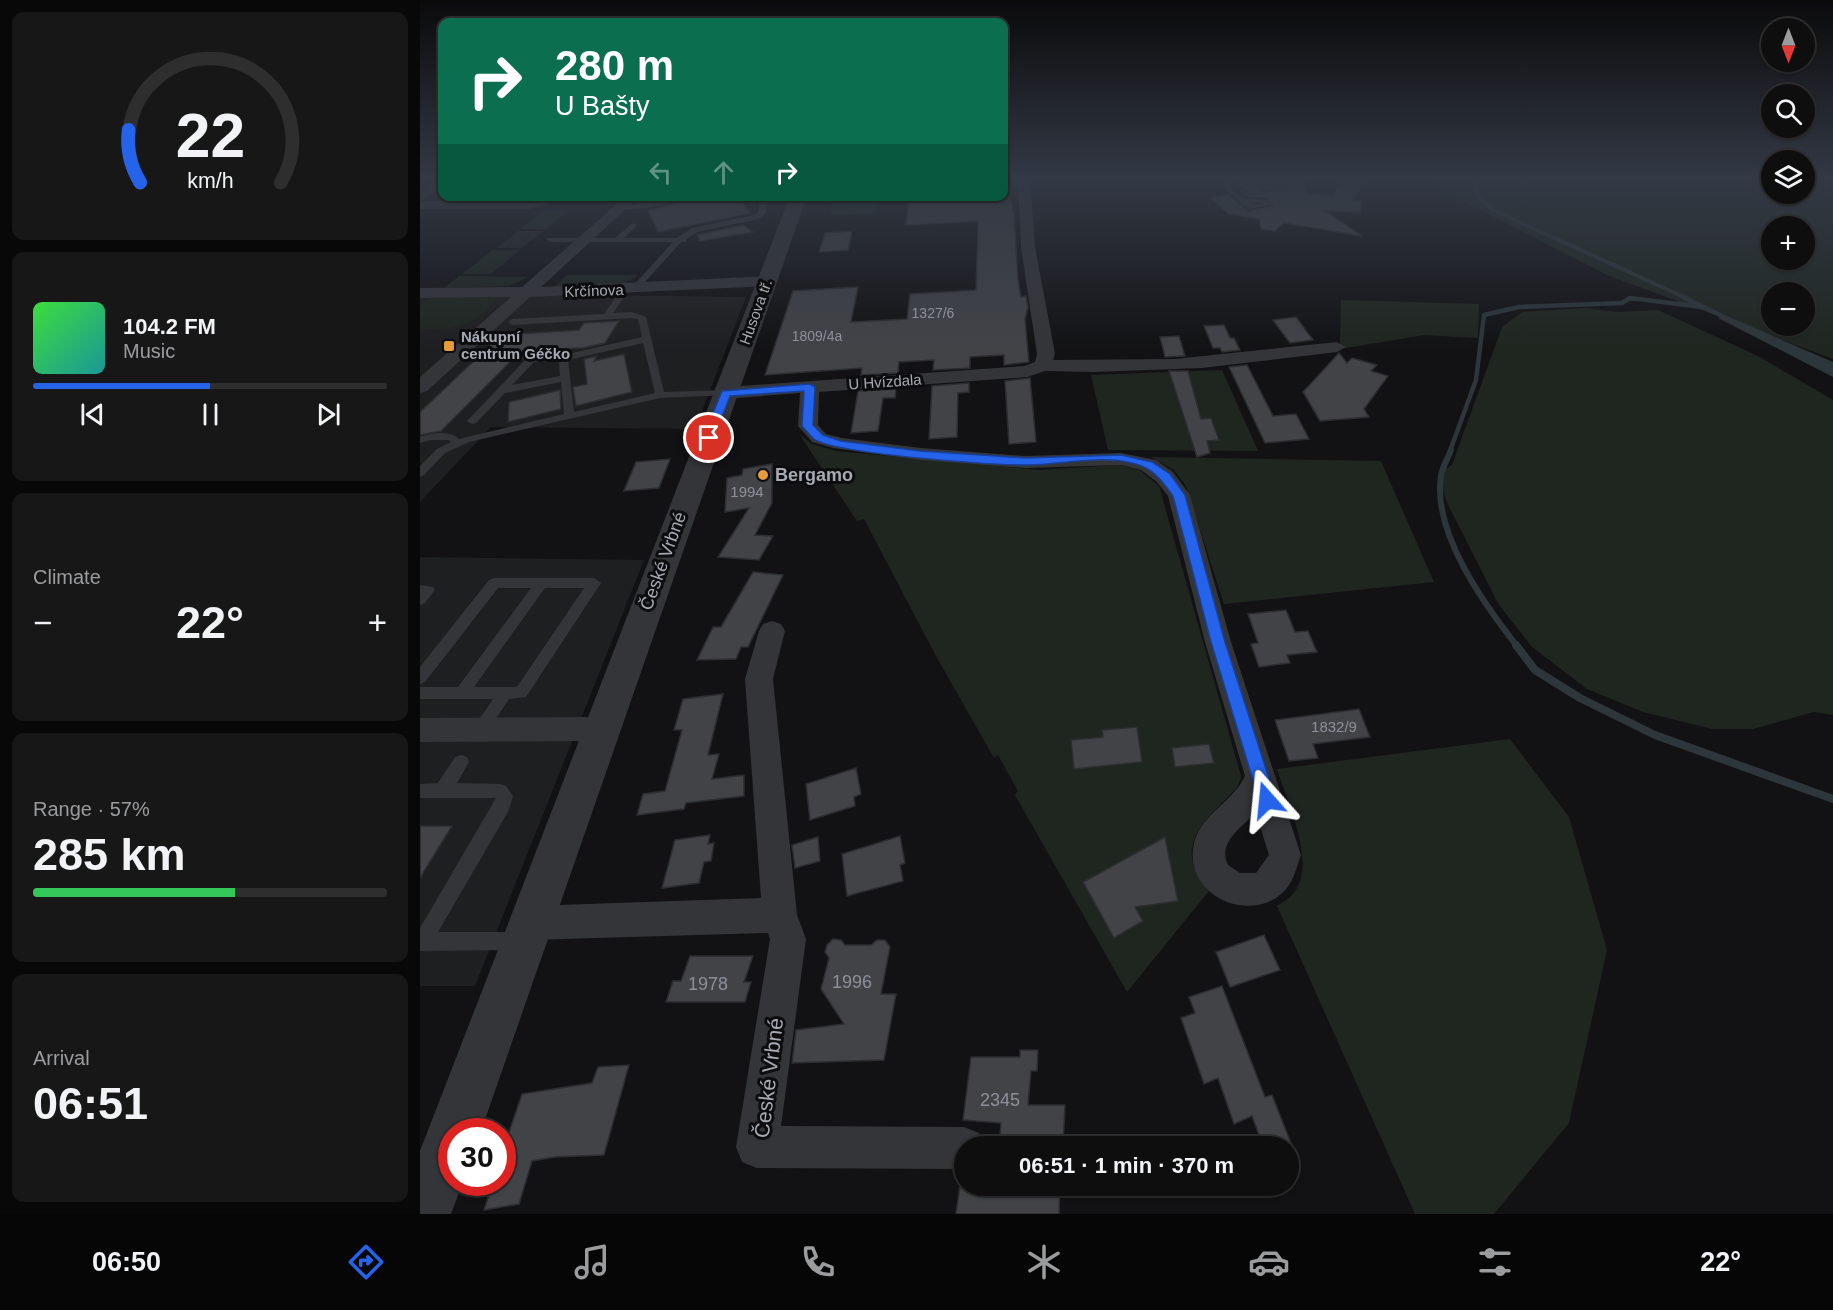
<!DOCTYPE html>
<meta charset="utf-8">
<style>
:root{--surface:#0e0e0f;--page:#171718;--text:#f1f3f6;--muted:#9b9c9e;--line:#2e2e2f;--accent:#2563eb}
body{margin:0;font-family:Helvetica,sans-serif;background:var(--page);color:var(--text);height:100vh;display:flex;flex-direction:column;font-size:22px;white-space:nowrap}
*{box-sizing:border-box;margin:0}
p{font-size:20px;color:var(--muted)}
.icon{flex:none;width:33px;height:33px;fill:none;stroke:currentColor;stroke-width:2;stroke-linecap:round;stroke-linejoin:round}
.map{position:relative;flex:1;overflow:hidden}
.sheet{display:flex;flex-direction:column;gap:12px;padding:12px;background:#080808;width:420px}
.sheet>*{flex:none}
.guide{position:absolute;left:18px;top:18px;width:570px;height:183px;border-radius:12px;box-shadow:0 2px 4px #0004,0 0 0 2px var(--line);background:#0b6e4f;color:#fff;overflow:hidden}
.needle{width:39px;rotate:180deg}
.buttons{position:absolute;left:1341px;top:18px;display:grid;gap:12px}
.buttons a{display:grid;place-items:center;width:54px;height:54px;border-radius:50%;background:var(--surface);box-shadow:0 2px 4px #0004,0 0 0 2px var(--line);font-size:30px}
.speed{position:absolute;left:18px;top:1118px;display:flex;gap:12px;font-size:30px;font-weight:700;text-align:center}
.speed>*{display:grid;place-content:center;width:78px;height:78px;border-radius:50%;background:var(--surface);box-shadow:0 2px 4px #0004,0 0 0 2px var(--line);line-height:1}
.speed .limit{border:9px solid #d22;background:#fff;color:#111}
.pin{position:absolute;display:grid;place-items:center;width:51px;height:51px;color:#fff;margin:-26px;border:3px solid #fff;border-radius:50%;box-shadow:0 2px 6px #0007}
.me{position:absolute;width:66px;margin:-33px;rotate:342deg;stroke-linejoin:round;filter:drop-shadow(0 0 4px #0008)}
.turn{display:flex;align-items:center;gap:21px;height:126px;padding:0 18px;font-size:27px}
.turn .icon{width:78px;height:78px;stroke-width:2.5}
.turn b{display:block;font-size:42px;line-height:51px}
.lanes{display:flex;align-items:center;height:57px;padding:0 18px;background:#0003;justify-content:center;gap:30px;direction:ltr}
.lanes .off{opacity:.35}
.big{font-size:45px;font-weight:700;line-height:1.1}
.sheet .tile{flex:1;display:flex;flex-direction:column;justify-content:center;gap:9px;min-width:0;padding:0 21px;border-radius:12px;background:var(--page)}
.sheet .dial{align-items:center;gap:0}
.dial svg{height:156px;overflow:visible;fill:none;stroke:var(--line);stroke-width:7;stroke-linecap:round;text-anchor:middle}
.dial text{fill:var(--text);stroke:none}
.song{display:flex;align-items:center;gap:18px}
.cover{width:72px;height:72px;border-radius:9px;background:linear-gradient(135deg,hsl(120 70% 55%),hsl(180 70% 35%))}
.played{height:6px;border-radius:3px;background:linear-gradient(90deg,var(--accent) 50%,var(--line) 50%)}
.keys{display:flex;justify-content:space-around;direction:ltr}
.heat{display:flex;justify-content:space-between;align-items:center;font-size:33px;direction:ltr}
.charge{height:9px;border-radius:4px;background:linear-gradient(90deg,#34c759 57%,var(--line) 0)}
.trip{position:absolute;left:534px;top:1136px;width:345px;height:60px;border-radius:30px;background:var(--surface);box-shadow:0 2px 4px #0004,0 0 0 2px var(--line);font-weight:700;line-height:60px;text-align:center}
.tabs{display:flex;height:96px;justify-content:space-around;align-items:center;background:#060606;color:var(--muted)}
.tabs .icon{width:42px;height:42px}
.tabs .current{color:var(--accent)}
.tabs b{font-size:27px;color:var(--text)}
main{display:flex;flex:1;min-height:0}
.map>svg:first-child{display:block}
.built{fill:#1e1f21}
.green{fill:#1f261f;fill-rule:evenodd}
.water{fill:#2d363b}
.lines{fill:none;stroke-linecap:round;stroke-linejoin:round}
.stream-far3{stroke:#2d363b;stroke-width:4}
.stream-far2{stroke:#2d363b;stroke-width:4.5}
.stream-far1{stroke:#2d363b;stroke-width:6}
.stream{stroke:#2d363b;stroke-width:8}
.building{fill:#414347;stroke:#2c2d30;stroke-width:1.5}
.service{fill:#343538;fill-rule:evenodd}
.minor{fill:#343538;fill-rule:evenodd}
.tertiary{fill:#343538;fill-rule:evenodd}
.route{fill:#2563eb;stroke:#184099;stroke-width:1.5}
.poi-dot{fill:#e49d3a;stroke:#0d0d0f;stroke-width:2}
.labels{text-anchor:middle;stroke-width:6;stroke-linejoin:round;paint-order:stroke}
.far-number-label{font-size:14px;fill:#8c9098}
.far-street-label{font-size:15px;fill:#a5aab3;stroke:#0d0d0f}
.far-poi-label{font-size:15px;font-weight:bold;fill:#a5aab3;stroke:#0d0d0f;text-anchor:start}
.number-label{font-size:15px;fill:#8c9098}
.poi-label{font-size:18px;font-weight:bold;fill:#a5aab3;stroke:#0d0d0f;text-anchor:start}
.street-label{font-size:18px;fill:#a5aab3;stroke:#0d0d0f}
.near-number-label{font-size:18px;fill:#8c9098}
.near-street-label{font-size:21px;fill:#a5aab3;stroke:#0d0d0f}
</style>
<main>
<section class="sheet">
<div class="tile dial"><svg viewBox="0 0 100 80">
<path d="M14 69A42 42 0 1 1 86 69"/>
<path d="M14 69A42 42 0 0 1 8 42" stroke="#2563eb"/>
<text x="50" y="56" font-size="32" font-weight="700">22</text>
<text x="50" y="72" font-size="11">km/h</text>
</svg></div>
<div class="tile">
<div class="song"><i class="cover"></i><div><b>104.2 FM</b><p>Music</p></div></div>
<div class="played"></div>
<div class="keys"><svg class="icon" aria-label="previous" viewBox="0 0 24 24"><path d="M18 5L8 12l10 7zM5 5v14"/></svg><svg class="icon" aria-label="pause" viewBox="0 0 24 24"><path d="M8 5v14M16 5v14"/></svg><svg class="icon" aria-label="next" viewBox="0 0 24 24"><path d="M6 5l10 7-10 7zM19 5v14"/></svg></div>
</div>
<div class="tile"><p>Climate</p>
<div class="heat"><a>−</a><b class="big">22°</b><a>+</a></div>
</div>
<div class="tile"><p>Range · 57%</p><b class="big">285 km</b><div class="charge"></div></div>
<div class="tile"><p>Arrival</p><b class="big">06:51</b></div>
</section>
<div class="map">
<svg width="1413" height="1214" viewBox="0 0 1413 1214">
<rect width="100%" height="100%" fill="#121214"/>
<g class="built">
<polygon points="0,293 326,297 275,429 71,427 0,502"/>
<polygon points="0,557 224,560 55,986 0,986"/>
</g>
<g class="green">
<path d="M1012,180H1351L1352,194H1384L1385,180H1413V359L1187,275L1015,187ZM1352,226H1384V260H1352ZM1352,292H1384V326H1352Z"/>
<polygon points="415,197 415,196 482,197 458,198 455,213 409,215"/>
<polygon points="125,210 150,210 126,229 100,229"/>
<polygon points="98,231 123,231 102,248 77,248"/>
<polygon points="73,250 100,250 71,274 42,274"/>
<polygon points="147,275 219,275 203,284 135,287"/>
<polygon points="39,276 108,277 89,286 24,288"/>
<path d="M13,298H76L77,299C52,328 37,329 0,329V304Z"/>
<polygon points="921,300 1059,304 1058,338 1004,335 926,348 920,343"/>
<polygon points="1165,308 1198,312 1238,310 1338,356 1413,400 1413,715 1394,712 1333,729 1292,729 1223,712 1167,689 1112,647 1079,605 1027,503 1020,481 1021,471 1032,465 1082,327 1102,312"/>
<polygon points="802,370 838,451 688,450 671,375"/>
<path d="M379,434L392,444L416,451L619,470L699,465L719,470L739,486L821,776C820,786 813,792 806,799C775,829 756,853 789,891L707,992L595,795L598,791L578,755L574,758L516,656L444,519L437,521Z"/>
<polygon points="731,457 961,461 1014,582 804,604 766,486 754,470"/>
<path d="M1090,739L1149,817L1187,950L1149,1123L1074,1214H995L857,906C861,903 869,899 872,895C899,866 867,802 857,769Z"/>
</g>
<polygon class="water" points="1307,316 1413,362 1413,377 1298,318"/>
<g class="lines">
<g class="stream-far3">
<polyline points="1054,180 1058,197 1071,209 1268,299"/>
<polyline points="1208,299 1220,299"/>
</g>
<g class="stream-far2">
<polyline points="1265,298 1310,320"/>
<polyline points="1030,451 1056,380 1064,315 1099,307 1202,303 1210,298 1283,307"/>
</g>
<path class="stream-far1" d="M1031,450C1028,458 1022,467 1021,476C1012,532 1064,604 1097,646"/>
<polyline class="stream" points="1096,645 1115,670 1160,698 1235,735 1413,799"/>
</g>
<g class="building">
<polygon points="815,180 837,185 844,192 867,190 868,187 861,180 885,180 887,193 912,196 923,180 946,180 933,200 941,201 940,212 906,211 942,236 864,223 855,231 841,229 839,219 809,214 790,198 808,194 828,211 853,206 847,198 825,196 821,193 829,192"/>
<polygon points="278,196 318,196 330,213 238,232 228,211"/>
<polygon points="489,196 590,196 594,214 598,280 601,297 606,296 608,307 605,319 609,362 584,365 584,355 550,357 550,368 513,370 514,360 479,362 478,373 441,375 442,368 345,375 373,291 438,287 431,322 487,319 490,294 556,290 558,221 486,225"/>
<polygon points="323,225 333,232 280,241 277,235"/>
<polygon points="432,231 428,250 399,252 405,233"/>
<polygon points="876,317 893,340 870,343 853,320"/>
<polygon points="199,321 185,343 163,348 113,350 102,360 91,361 21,431 0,435 0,412 81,335 159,330 164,323"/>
<polygon points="804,325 810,338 814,338 820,350 802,352 800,348 793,348 784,326"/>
<polygon points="759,336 765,356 745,357 740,337"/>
<polygon points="919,353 927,363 932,358 957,365 951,371 968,376 944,409 949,417 900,421 883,392"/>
<polygon points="204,354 212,392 156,406 153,387 167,384 164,359 177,356 174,361"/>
<polygon points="827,365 853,416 876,414 889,439 845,443 809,367"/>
<polygon points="749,371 768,371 781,419 791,418 799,440 787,441 790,453 777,457"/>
<polygon points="610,378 616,442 589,444 585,381"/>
<polygon points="549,383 549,392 538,393 537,437 509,439 512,386"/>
<polygon points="476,389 475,398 463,398 458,431 431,433 438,391"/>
<polygon points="140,390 141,409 88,422 89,402"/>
<polygon points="250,459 239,488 204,491 216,462"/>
<polygon points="352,464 352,503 335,535 353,536 339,560 298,557 329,508 305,512 307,478 322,475 323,469"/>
<polygon points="333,572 363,575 328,647 321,647 316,659 277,660 293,627 301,627"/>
<polygon points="866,610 875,632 888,631 897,652 867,655 870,663 839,667 831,644 838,643 828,614"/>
<polygon points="303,694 288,755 299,754 292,779 324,775 324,796 266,803 264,809 217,815 223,794 245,791 262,730 254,730 263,699"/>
<polygon points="939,709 950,737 893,744 898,758 869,761 855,720"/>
<polygon points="717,727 722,762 654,769 651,740 683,737 682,730"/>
<polygon points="789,744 794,763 755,767 752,748"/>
<polygon points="436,768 441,794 434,797 435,806 390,820 386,784"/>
<polygon points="0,826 32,826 0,878"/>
<polygon points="290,835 288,844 294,843 291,861 284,862 279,883 242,888 255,840"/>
<polygon points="480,836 485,863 480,865 483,881 427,896 422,854"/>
<polygon points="398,837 400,861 375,868 372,845"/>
<polygon points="745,837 758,901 715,907 723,921 694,938 663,882"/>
<polygon points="844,935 860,970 810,987 796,952"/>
<polygon points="413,939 421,940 425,945 451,945 457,940 465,940 470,947 461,994 476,994 464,1060 372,1063 376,1030 424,1024 401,989 409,958 405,952 407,945"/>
<polygon points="270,956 333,956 324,982 331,982 325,1002 246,1002 253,981 261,981"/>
<polygon points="802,986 845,1097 852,1095 872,1146 843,1146 832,1116 814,1124 798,1078 784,1084 761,1018 775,1013 769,997"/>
<polygon points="600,1050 618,1050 617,1071 611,1071 608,1105 645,1105 643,1146 579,1146 581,1123 543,1120 551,1057 600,1057"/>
<polygon points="209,1065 184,1155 135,1157 112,1161 99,1204 64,1210 73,1182 82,1182 82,1153 102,1094 172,1083 178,1067"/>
<polygon points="540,1185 640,1185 639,1214 536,1214"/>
</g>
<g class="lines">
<g class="service">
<path d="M807,180H813L810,187L824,198L847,200L851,205L828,209L804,188ZM830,202L842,203H843L833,205Z"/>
<path d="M824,180L862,182L866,188L863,190H844L838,183ZM845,184L859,186H846Z"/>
<path d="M258,196H274C261,202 212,214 199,207Z"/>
<path d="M339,203L346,205V213L339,219L277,232L266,239V242H261L217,291L210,289L193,313L212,312L226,317L244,392L305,390L309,391V395L240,398L49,442L25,453L4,475L0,477V466L17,449L31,442L28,440H11L0,443V437C12,433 29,430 39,439L144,414L141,382L85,393L56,423L52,424L47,421L108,357L143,355L222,337L218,319L212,318L92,325L88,322L92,319L184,314L203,287L210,289L253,242H130L126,240L127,238H195L213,223L217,225L204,238H257L272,228L334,215L338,212ZM223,343L235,393L154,412L148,360ZM139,361L140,376L92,385L114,362Z"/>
<path d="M74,578H174L181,583L106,697L89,699L65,735L60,736L55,735L52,730L73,699H0V687H38L111,588H78L5,682L0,684V667L69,580ZM125,588H164L97,687H54Z"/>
<polygon points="0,585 13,587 15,590 5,603 0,605"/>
<polygon points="41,755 47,757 49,762 37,783 80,784 86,786 93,796 89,810 18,932 98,932 105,934 107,941 105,948 98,950 0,951 0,928 76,798 0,798 0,784 18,783 35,757"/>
</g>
<g class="minor">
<polygon points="17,180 22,180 22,188 0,201 109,201 128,196 153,196 109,209 0,209 0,191"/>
<path d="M598,180H610L615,247L635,354L633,360L755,359L917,342L926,347L917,352L782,368L672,372L625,371L607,377L399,392L398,425L406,434L422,438L501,448L606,456L701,453L736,460L753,472L770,495L811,642L881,855C876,869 873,885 860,895C826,922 768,895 773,850C776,816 812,804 825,776L785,642L748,496L737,482L721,470L701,465L606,468L501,460L413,448L392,442L378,426L380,393L305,399L295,393L305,387L604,366L615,362L617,354L601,247ZM836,813L849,855L836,873H820L808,865C797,842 822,827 836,813Z"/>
<polygon points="206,196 220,196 121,287 347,276 355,281 347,286 110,297 7,391 0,393 0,377 91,297 0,298 0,288 102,287"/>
<polygon points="352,621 361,624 365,631 353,679 377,915 386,939 361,1126 544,1127 559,1133 564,1146 544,1146 544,1169 337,1168 322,1162 316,1147 350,939 348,933 110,940 98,935 93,923 98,911 110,906 341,898 325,679 339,631 343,624"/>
<polygon points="181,717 191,720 196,729 191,738 181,741 0,742 0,718"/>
</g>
<polygon class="tertiary" points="370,196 387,196 61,1131 32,1131 32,1182 43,1182 31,1214 0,1214 0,1151"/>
</g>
<linearGradient id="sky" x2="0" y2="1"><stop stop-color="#0a0a0b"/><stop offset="0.51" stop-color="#333945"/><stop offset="1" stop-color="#333945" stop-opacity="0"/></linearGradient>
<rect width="1413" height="350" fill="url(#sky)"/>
<path class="route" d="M390,384L395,387L393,425L403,435L421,441L501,451L606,458L701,455L732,462L750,474L765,495L805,642L856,800L853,805L847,807L841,805L839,800L791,642L753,496C745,485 737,473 724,467C689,452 643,465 607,465C573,465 416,454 394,439C390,436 386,430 382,426L384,391L310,396L294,438L289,442L283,438L302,391Z"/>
<g class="poi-dot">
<rect x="23" y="340" width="12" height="12" rx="3"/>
<circle cx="343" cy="475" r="6"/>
</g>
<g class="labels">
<g class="far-number-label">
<text x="513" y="318">1327/6</text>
<text x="397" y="341">1809/4a</text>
</g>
<g class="far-street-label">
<text transform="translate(174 291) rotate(-2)" y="5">Krčínova</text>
<text transform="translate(336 312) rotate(-70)" y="5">Husova tř.</text>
<text transform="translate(465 382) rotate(-4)" y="5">U Hvízdala</text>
</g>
<g class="far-poi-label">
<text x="41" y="342">Nákupní<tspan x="41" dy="17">centrum Géčko</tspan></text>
</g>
<g class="number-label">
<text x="327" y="497">1994</text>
<text x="914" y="732">1832/9</text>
</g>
<g class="poi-label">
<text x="355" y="481">Bergamo</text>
</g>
<g class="street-label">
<text transform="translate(243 561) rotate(-70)" y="6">České Vrbné</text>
</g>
<g class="near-number-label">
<text x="432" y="988">1996</text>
<text x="288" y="990">1978</text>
<text x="580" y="1106">2345</text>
</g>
<g class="near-street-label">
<text transform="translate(349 1078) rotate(-83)" y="7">České Vrbné</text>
</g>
</g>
</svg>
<div class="buttons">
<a><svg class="needle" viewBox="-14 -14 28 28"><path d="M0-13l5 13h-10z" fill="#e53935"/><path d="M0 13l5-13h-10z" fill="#9b9c9e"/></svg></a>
<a><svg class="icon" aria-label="search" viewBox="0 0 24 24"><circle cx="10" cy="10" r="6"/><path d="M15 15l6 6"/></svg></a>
<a><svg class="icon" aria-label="layers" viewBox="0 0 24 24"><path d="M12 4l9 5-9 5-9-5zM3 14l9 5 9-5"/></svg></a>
<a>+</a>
<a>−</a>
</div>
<div class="speed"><div class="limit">30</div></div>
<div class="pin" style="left:289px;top:438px;background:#d93025"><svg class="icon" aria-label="arrive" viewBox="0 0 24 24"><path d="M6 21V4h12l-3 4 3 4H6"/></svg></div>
<svg class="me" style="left:847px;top:800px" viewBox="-20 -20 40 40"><path d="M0-17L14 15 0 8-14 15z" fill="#2563eb" stroke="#fff" stroke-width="4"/></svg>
<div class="trip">06:51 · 1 min · 370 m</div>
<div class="guide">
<div class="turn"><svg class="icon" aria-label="right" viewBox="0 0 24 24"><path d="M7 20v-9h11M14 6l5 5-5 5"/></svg><div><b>280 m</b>U Bašty</div></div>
<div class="lanes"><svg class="icon off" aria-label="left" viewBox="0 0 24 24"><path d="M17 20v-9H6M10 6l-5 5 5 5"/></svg><svg class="icon off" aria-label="ahead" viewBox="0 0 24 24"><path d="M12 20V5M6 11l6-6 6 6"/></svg><svg class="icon" aria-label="right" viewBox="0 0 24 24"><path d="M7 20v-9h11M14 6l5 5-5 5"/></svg></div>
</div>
</div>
</main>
<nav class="tabs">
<b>06:50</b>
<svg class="icon current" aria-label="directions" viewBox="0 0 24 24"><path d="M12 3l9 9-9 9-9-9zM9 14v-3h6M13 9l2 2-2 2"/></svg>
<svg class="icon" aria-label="music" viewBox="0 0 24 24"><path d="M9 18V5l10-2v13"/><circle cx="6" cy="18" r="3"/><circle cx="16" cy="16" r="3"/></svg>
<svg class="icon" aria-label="phone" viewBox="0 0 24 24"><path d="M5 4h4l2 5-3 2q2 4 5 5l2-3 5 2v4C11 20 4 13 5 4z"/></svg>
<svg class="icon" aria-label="climate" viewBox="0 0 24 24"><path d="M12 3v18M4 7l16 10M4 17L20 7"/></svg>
<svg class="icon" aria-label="car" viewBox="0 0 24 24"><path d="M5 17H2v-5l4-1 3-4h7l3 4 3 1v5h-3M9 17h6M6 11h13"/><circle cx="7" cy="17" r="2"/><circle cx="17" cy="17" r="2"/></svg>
<svg class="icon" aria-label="filters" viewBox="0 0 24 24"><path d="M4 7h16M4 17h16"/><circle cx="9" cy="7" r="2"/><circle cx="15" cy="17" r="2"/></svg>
<b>22°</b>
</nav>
